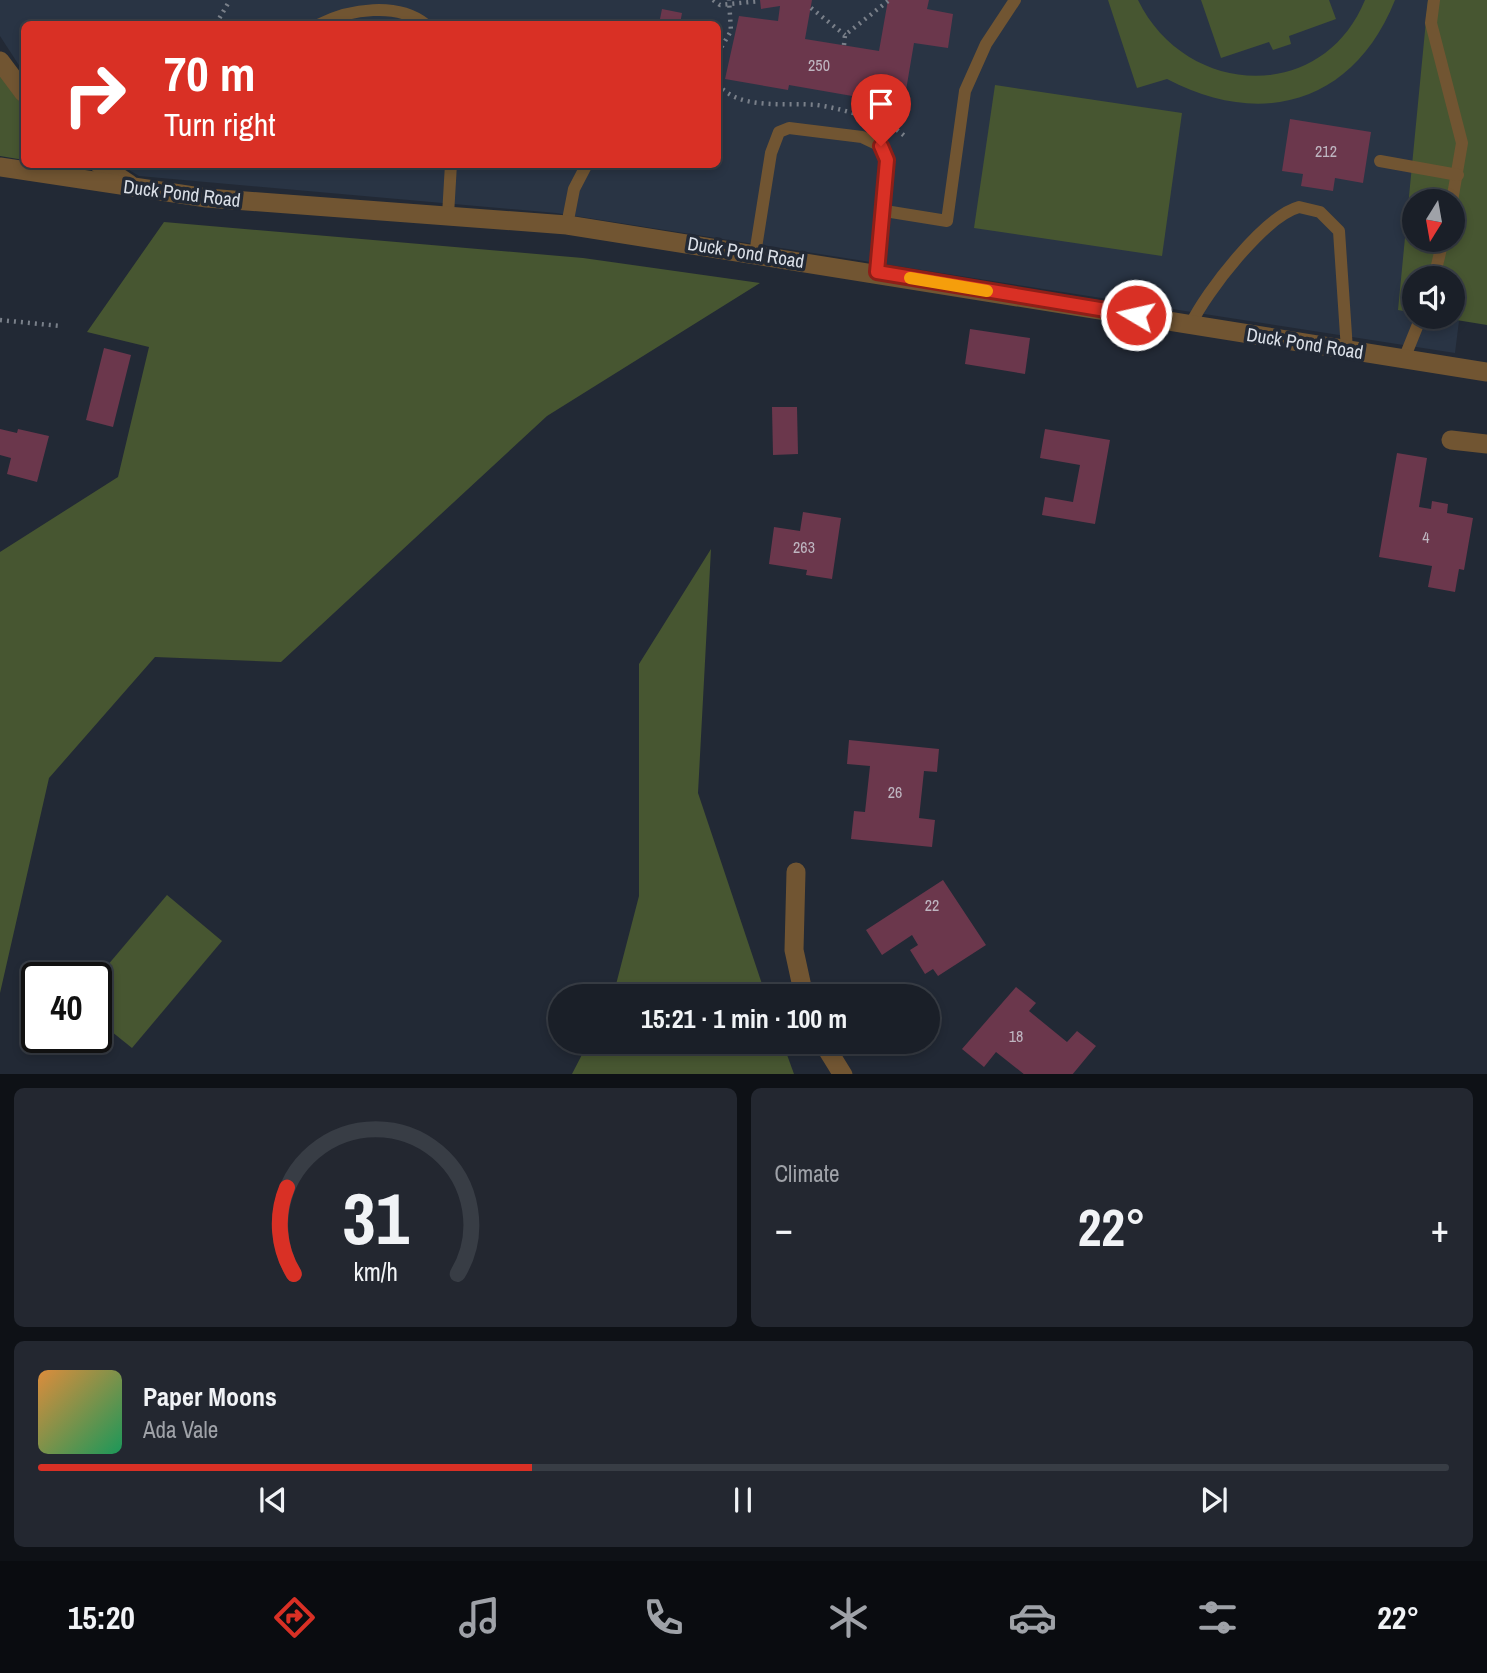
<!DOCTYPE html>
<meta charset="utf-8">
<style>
:root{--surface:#1a1f28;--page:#232730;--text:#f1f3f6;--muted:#9fa2a8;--line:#383d45;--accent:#d93025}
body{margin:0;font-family:"Archivo Narrow",sans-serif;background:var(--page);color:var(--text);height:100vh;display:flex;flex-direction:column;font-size:26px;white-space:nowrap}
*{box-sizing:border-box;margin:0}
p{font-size:23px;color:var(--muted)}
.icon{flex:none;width:38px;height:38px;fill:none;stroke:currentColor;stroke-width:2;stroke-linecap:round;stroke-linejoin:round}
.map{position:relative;height:1074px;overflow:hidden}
.sheet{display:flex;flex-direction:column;gap:14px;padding:14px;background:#0e1116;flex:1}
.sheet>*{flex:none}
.top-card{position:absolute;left:21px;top:21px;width:700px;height:147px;border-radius:10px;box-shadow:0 4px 10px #0003,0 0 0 2px var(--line);background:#d93025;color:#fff;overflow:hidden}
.needle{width:46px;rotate:191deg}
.fabs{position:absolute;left:1402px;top:189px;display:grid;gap:14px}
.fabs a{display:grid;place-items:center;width:63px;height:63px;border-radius:50%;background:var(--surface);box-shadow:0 4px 10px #0003,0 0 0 2px var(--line);font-size:35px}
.speed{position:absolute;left:21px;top:962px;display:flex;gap:14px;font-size:35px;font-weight:700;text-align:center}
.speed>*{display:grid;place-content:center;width:91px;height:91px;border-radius:50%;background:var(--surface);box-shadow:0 4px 10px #0003,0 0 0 2px var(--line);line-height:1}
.speed .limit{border:4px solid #111;border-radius:10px;background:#fff;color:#111}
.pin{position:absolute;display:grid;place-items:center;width:60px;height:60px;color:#fff;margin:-72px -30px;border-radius:50% 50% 50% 0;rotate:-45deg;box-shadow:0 0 7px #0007}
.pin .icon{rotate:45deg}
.me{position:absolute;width:77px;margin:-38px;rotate:279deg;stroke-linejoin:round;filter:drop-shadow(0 0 5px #0008)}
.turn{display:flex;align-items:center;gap:24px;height:147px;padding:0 28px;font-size:32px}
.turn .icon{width:91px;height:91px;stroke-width:2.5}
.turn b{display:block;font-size:49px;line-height:60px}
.big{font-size:52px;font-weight:700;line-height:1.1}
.sheet .widget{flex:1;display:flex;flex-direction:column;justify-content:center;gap:10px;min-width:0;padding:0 24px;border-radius:10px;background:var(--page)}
.sheet .dial{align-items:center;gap:0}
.dial svg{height:182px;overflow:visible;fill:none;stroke:var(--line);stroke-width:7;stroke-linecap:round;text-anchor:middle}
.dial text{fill:var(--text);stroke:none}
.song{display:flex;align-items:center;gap:21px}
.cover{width:84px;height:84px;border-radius:10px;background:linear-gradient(135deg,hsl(30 70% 55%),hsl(150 70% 35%))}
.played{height:7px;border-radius:4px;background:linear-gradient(90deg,var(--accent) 35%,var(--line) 35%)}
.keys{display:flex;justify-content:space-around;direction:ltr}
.heat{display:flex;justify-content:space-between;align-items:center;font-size:38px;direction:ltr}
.sheet .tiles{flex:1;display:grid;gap:14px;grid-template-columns:1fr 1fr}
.widget:last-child{grid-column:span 2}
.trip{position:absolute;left:548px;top:984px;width:392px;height:70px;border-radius:35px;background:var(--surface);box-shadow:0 4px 10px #0003,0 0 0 2px var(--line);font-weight:700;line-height:70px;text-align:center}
.menu{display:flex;height:112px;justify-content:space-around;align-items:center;background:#0a0c10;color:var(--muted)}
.menu .icon{width:49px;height:49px}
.menu .on{color:var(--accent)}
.menu b{font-size:32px;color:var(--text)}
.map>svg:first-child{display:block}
.built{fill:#293444;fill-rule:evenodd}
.green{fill:#475631;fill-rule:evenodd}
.building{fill:#6b374c}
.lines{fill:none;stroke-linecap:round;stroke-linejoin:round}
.path{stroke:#7a808a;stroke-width:4.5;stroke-dasharray:2 5;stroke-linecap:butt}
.service{stroke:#715532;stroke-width:12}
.minor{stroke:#715532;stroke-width:19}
.tertiary{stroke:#715532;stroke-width:19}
.route-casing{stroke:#8d1f18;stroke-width:18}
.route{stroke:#d93025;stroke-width:12}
.slow{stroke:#f59e0b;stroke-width:12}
.labels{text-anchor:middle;stroke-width:7;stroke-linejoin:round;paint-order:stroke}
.number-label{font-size:16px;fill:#beb5c0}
.street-label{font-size:19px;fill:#dadfe7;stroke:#222935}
</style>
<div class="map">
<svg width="1487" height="1075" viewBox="0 0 1487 1075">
<rect width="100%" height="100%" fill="#222935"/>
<path class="built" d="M0,0H1487V96L1455,353L556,213L139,176L121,165L718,164V24H24V73L0,36ZM1414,201H1452V240H1414ZM1414,278H1452V317H1414Z"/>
<g class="green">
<path d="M1108,0H1138C1185,97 1322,105 1365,0H1395C1354,103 1262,129 1167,79L1137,88Z"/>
<polygon points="1201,0 1329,0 1336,19 1289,36 1291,44 1273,50 1269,42 1221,58"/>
<path d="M1428,0H1487V325L1438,317H1452V278H1414V313L1398,310ZM1414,201H1452V240H1414Z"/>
<polygon points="0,75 24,108 24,160 0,156"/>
<polygon points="995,85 1182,113 1162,256 974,228"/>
<polygon points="164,222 583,258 760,283 547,416 281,662 155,657 49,778 0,993 0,552 118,477 149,347 87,332"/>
<polygon points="711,549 698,793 766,996 613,996 639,896 639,664"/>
<polygon points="167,895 222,941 132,1048 96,1019 96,979"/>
<polygon points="589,1041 782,1041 794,1074 572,1074"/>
</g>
<g class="building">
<polygon points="760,0 812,0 805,39 879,51 888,0 929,0 927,9 953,14 948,48 914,43 903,108 881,104 881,101 789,85 788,90 725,79 739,16 778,21 780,6 761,9"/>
<polygon points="662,9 682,13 680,24 659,24"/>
<polygon points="1290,119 1371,132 1363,183 1335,178 1333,191 1301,186 1303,174 1282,171"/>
<polygon points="970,329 1030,338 1025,374 965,364"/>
<polygon points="104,348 131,355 113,427 86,420"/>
<polygon points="772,407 797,407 798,454 773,455"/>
<polygon points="0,429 17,433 18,429 49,436 37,482 7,474 11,458 0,455"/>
<polygon points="1045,429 1110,440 1095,524 1042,515 1045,497 1073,502 1080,465 1040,458"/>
<polygon points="1397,453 1427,458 1419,507 1431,509 1432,501 1448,504 1447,513 1473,518 1464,570 1459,569 1455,592 1428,587 1432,566 1379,557"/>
<polygon points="803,512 841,518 832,579 806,575 807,570 769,564 774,527 800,531"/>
<polygon points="849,740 939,749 937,772 924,771 919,818 935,820 932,847 851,839 854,811 865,812 870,766 847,764"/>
<polygon points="943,880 986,945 938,976 933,969 925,974 910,950 918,945 912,935 882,955 866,930"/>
<polygon points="1016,987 1036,1003 1029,1011 1067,1042 1077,1031 1096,1046 1072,1075 1025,1075 996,1052 984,1067 962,1049"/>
</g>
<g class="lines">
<g class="path">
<polyline points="713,0 720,5 760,1"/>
<polyline points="811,8 845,35"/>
<polyline points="216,24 230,0"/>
<polyline points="844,45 845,35 888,1"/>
<polyline points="718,53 731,31 729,0"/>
<path d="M718,84C739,111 786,102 817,105C832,107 846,111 860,115"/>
<polyline points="878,121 891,125 907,138"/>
<polyline points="0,320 60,326"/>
</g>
<g class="service">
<polyline points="1434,0 1431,23 1462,143 1452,201"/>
<path d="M320,24C350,9 397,2 425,24"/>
<polyline points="1380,161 1458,175"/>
<polyline points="885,211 947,221 965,91 986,44 1015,0"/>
<polyline points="448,215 451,164"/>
<polyline points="567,225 574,189 587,164"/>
<polyline points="755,254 771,153 779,132 789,128 862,137 881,146 887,160 877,272"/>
<polyline points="1434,278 1443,240"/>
<path d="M1191,324C1206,292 1265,216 1299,207L1320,212L1339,231L1347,350"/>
<polyline points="1404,359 1421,317"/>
</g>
<g class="minor">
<polyline points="1451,440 1487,444"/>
<polyline points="796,872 794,950 804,996"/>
<polyline points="822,1041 843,1075"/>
</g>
<g class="tertiary">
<polyline points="0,61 24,93"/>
<polyline points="99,164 129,184"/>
<polyline points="0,167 207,198 567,225 1487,372"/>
</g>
</g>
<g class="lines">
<g class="route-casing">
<polyline id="route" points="881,146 887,160 877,272 1136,315"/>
</g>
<use href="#route" class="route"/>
<polyline class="slow" points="910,278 987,291"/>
</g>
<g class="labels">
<g class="number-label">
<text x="819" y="71">250</text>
<text x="1326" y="157">212</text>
<text x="1426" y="543">4</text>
<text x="804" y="553">263</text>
<text x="895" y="798">26</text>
<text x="932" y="911">22</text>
<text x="1016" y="1042">18</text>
</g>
<g class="street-label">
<text transform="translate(182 193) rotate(7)" y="7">Duck Pond Road</text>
<text transform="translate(746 252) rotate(9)" y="7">Duck Pond Road</text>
<text transform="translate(1305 343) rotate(9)" y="7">Duck Pond Road</text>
</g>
</g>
</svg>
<div class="fabs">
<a><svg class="needle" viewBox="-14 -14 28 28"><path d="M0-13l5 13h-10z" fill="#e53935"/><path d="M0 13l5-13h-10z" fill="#9fa2a8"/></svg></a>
<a><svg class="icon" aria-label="sound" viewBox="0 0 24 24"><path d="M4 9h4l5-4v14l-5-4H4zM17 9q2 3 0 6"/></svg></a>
</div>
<div class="speed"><div class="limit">40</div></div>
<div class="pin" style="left:881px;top:146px;background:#d93025"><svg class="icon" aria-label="arrive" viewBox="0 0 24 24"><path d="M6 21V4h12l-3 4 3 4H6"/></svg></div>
<svg class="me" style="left:1136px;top:315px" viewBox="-20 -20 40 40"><circle r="17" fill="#d93025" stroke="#fff" stroke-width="3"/><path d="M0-11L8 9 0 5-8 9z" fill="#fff"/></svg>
<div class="trip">15:21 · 1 min · 100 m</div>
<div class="top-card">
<div class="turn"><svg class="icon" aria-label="right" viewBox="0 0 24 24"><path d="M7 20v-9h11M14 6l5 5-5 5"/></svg><div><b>70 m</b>Turn right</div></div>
</div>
</div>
<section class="sheet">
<div class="tiles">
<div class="widget dial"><svg viewBox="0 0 100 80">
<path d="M14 69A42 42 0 1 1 86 69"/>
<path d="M14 69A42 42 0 0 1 11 31" stroke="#d93025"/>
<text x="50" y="56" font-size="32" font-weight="700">31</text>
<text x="50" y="72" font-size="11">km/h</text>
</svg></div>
<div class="widget"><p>Climate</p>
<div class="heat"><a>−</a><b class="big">22°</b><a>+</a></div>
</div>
<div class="widget">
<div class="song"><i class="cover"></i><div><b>Paper Moons</b><p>Ada Vale</p></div></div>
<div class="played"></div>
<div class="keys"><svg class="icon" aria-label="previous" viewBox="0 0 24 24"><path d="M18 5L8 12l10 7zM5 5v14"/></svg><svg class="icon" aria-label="pause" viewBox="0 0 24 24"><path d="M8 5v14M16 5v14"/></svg><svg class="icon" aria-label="next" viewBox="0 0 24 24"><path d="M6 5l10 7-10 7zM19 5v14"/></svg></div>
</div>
</div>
</section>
<nav class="menu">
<b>15:20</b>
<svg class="icon on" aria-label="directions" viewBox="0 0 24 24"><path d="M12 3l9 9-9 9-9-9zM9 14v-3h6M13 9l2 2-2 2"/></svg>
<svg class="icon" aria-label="music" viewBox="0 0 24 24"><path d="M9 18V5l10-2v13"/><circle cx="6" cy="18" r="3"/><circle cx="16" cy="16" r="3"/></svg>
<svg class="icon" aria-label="phone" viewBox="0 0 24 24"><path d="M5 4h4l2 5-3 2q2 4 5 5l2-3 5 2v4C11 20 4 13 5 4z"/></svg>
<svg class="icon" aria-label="climate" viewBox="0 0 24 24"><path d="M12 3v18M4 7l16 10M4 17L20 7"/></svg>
<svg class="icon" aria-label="car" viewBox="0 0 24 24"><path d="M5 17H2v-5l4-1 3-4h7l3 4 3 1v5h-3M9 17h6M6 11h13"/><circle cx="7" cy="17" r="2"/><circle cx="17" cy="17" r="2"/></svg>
<svg class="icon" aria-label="filters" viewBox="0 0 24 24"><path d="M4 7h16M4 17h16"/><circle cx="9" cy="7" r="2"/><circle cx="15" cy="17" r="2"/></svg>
<b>22°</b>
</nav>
